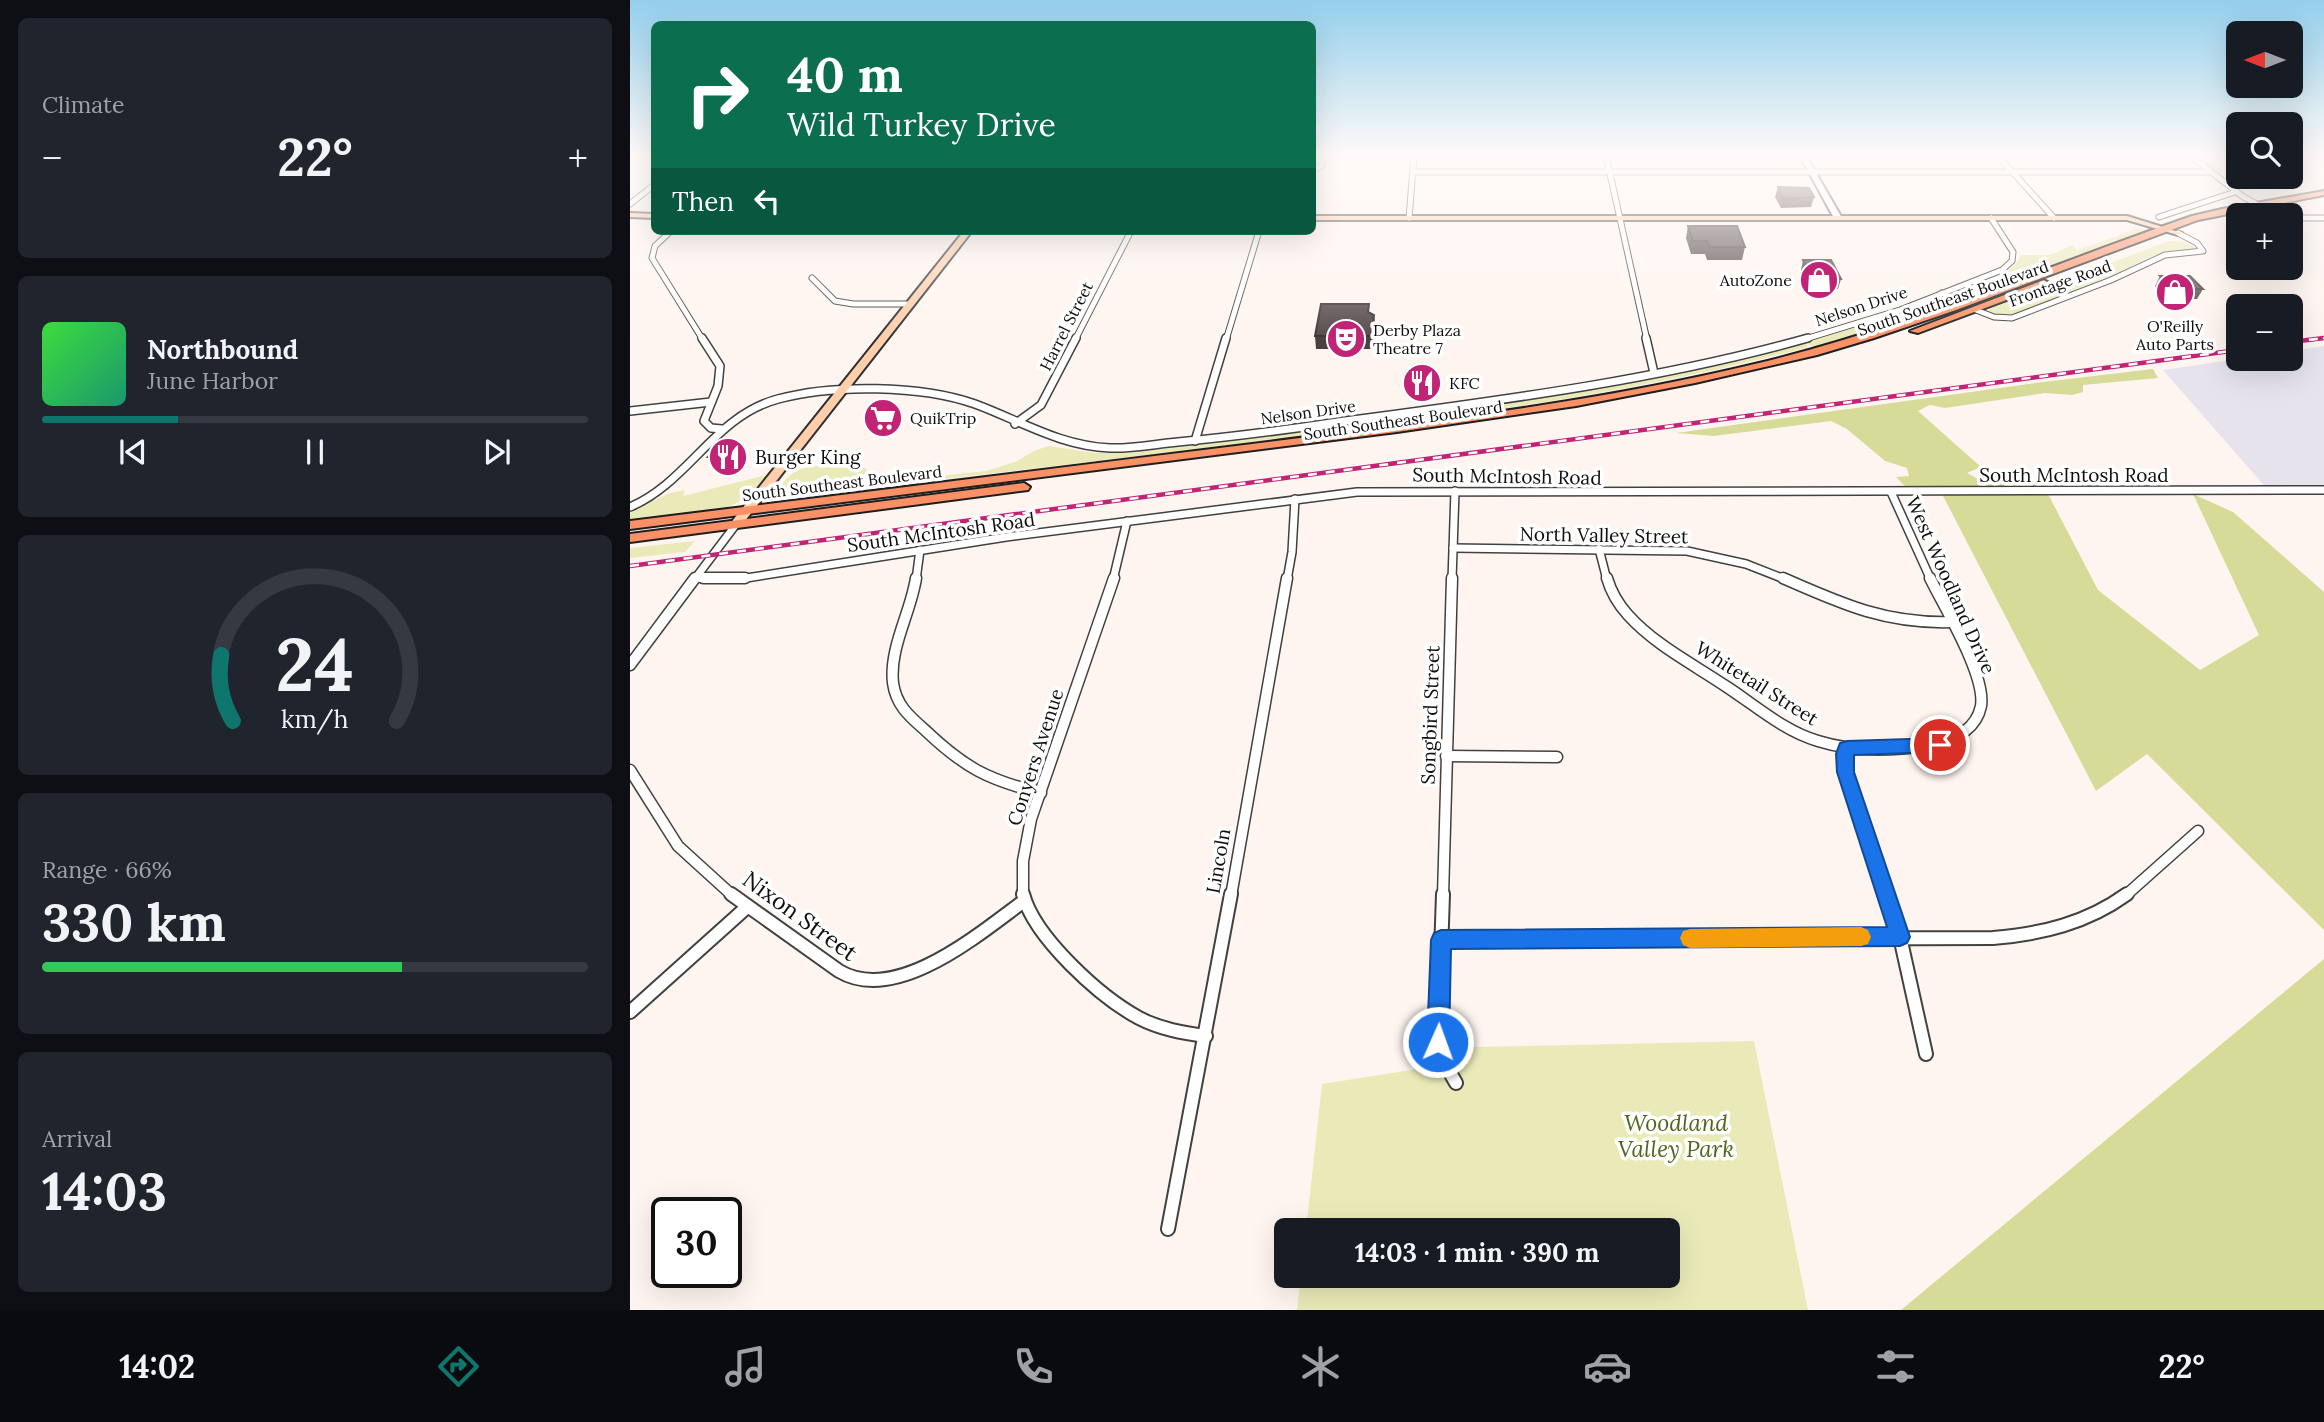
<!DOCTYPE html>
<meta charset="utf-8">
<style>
:root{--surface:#171b24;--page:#20242c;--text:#f1f3f6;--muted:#9ea1a6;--line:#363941;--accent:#0f766e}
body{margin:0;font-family:Lora,serif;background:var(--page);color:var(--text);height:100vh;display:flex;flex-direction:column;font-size:26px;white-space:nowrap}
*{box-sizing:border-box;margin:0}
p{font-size:23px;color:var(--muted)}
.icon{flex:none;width:38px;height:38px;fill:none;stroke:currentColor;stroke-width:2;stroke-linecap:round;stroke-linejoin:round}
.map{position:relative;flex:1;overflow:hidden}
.side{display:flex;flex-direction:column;gap:18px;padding:18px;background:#0d0f14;width:630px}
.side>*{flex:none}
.top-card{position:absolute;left:21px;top:21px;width:665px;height:214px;border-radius:10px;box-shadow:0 7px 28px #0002;background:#0b6e4f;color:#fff;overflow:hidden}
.needle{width:46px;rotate:270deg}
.tools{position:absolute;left:1596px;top:21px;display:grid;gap:14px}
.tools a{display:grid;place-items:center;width:77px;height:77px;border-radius:10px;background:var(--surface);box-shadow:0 7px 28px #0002;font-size:35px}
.speed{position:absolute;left:21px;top:1197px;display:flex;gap:14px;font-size:35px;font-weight:700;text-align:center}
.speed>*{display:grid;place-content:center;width:91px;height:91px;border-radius:50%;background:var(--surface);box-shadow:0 7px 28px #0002;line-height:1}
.speed .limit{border:4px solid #111;border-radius:10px;background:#fff;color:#111}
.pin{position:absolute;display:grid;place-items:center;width:60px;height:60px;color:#fff;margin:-30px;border:4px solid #fff;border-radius:50%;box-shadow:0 2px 7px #0007}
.me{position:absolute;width:77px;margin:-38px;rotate:2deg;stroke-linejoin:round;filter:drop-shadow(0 0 5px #0008)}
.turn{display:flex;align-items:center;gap:24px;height:147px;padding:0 21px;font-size:32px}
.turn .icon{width:91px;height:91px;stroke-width:2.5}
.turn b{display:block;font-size:49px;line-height:60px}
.then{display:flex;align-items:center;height:66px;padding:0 21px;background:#0003;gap:14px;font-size:26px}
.big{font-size:52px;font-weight:700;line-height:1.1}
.side .tile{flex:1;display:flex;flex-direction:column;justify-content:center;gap:10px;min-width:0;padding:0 24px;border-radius:10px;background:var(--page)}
.side .dial{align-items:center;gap:0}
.dial svg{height:182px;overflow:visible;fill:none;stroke:var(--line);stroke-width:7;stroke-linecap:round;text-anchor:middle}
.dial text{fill:var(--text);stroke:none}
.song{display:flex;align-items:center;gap:21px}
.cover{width:84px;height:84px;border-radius:10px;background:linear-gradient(135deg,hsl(120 70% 55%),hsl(160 70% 35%))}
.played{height:7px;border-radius:4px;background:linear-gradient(90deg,var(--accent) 25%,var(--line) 25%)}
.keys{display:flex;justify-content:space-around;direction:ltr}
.heat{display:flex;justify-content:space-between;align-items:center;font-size:38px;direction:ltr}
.charge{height:10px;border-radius:5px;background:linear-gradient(90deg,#34c759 66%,var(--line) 0)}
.trip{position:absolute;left:644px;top:1218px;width:406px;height:70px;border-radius:10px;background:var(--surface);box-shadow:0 7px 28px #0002;font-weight:700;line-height:70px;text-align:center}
.dock{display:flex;height:112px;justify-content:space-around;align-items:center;background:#090b0e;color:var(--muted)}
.dock .icon{width:49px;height:49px}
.dock .current{color:var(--accent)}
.dock b{font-size:32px;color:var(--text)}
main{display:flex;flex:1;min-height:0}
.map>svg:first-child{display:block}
.industrial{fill:#e7e3ed}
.green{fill:#eaeab9}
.forest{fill:#d6db98}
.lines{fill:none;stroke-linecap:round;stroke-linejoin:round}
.minor-far3-casing{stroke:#414141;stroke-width:7}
.minor-far2-casing{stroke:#414141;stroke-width:10}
.minor-far1-casing{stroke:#414141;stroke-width:13}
.minor-casing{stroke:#414141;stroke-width:16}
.tertiary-casing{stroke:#414141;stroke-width:4}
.secondary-casing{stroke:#303030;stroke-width:4}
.primary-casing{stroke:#1f1f1f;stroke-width:4}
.minor-far3{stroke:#fff;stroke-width:5}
.minor-far2{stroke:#fff;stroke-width:7}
.minor-far1{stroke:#fff;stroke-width:10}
.minor{stroke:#fff;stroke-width:12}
.tertiary{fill:#fff;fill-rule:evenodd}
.secondary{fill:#ffceab;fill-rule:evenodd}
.primary{fill:#fa9065;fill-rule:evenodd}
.rail-far1-casing{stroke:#c12475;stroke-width:3.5}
.rail-casing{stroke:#c12475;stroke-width:4.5}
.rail-far1{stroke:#fff;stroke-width:2;stroke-dasharray:6;stroke-linecap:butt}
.rail{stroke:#fff;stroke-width:2.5;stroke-dasharray:9;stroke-linecap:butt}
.wall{fill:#4b4041}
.shaded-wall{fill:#3d3435}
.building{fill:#574b4c;stroke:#3d3435;stroke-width:2}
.route{fill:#1a73e8;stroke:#114b97;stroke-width:2}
.slow{fill:#f59e0b}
.labels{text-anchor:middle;stroke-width:7;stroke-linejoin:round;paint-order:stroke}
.far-poi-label{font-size:16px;fill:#0e0e0e;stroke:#fff;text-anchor:start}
.far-street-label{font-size:16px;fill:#0e0e0e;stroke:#fff}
.poi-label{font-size:19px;fill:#0e0e0e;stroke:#fff;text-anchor:start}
.street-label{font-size:19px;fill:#0e0e0e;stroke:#fff}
.near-street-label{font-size:23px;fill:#0e0e0e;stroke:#fff}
.near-park-label{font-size:23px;font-style:italic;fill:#50681d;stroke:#fff}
</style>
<main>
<section class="side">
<div class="tile"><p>Climate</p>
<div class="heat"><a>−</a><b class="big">22°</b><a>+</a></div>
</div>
<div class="tile">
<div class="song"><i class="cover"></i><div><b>Northbound</b><p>June Harbor</p></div></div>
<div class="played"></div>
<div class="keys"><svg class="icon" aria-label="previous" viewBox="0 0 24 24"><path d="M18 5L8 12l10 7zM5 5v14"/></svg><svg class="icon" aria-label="pause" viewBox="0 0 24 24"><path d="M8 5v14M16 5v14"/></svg><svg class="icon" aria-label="next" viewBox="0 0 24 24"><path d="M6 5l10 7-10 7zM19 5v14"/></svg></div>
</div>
<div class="tile dial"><svg viewBox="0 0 100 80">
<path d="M14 69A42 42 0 1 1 86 69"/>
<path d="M14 69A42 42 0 0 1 9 40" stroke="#0f766e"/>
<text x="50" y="56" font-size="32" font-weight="700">24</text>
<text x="50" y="72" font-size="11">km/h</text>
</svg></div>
<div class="tile"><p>Range · 66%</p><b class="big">330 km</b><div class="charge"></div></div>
<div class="tile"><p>Arrival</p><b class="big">14:03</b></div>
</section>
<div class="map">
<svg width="1694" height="1310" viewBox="0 0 1694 1310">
<rect width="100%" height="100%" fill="#fff5f0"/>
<polygon class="industrial" points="1694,346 1694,490 1638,490 1533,370 1608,359 1661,359 1661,351"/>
<g class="green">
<path d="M1503,227L1519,230L1341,293L1329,296L1323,293C1344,283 1383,280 1390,255H1420L1442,245L1448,250L1504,230Z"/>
<polygon points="1538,241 1555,242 1566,248 1561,251 1522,256 1483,275 1388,313 1374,316 1359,312 1360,309"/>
<path d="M1303,300H1312L1317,304L1185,347L1176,343L1178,347C1017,390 854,413 689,434C516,456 342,476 169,495L154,496L149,493C159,457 202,467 232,467L237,469L234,477L242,483L356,471L385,462L406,450L419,446L465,453H494C678,433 862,408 1043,370C1132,351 1220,335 1303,300Z"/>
<polygon points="136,475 117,498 98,507 0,520 0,511 40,493 55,490 53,496"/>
<polygon points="65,541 55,552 0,558 0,548"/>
<polygon points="1124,1041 1178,1310 667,1310 671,1276 1038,1276 1038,1230 676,1230 692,1084 794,1068 844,1047"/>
</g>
<g class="forest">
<polygon points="1523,369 1528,378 1453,385 1453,392 1442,395 1415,393 1315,408 1300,405 1288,411 1351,467 1337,473 1348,479 1401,477 1407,487 1275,486 1266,477 1279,476 1277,468 1255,461 1217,429 1201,421 1084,436 1046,433 1405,383"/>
<polygon points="1312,494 1418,494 1468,590 1570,670 1629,635 1563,494 1603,512 1694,592 1694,930 1517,754 1466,791"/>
<polygon points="1694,959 1694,1310 1271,1310"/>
</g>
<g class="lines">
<g class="minor-far3-casing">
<g id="minor-far3">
<polyline points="976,156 1017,340"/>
<polyline points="1368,156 1424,218"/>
<polyline points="1561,156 1612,196 1646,215"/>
<polyline points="682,171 692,165 694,156"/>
<polyline points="783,172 1580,172"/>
<polyline points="0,204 24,185"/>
<polyline points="1529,217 1605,192"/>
<polyline points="779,218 784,156"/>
<polyline points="1661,218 1694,218"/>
<polyline points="41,231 25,246 22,258 73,340"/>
<polyline points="182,278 205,301 223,304 281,304"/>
<polyline points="1312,293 1332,304"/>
<polyline points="1346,310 1364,317 1382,318 1481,280 1535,255 1573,251 1567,243 1548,233"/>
<polyline points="445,340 501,231"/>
<polyline points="596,340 629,231"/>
<polyline points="1172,340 1270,310 1372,270 1382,261 1383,252 1361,218"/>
</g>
</g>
<g class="minor-far2-casing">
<g id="minor-far2">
<polyline points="72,338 90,366 88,386 74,421 81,428 92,429"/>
<polyline points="1016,338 1024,373"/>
<polyline points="0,411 81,402"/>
<polyline points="385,424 411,405 446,338"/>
<polyline points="565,441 596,338"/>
<polyline points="1261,492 1301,580"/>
<path d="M0,507C59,482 84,416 148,399C203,384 291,385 345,404C391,421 430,446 480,448C502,449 525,444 548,442C601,437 655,430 708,422C865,401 1025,381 1178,338"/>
<polyline points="823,548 1057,551 1116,564 1157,580"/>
<polyline points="969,549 977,580"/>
<polyline points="66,578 110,579 376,537 727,492 1694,490"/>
<polyline points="64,580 107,523"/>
<polyline points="286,580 290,550"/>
<polyline points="483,580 497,521"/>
<polyline points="657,580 662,552 665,499"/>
<polyline points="822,580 825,491"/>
</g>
</g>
<g class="minor-far1-casing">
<g id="minor-far1">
<polyline points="73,578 115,578"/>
<path d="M286,578C281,612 259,648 263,683C266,705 279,716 295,730C335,768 358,780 411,793"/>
<path d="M977,578C981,592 988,604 998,615C1025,645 1063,664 1097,687C1126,706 1154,731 1188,741C1223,752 1263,751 1299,745C1321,741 1346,731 1351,706C1356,675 1314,607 1300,578"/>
<path d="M1153,578C1212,604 1256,624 1322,622"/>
<polyline points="0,665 65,578"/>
<polyline points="1217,748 1215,772 1256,896"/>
<polyline points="816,756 927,757"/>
<polyline points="0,770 48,846 103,896"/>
<polyline points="393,896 393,861 401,819 484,578"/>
<polyline points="601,896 657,578"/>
<polyline points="813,896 822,578"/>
<polyline points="1495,896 1568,831"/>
</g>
</g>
<g class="minor-casing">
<g id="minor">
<path d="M101,894L209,971C266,1005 349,934 394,901"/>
<path d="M393,894C404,937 470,997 509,1018C530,1029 553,1033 576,1036"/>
<polyline points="813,894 808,1042 811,1057 826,1083"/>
<polyline points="1256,894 1270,937 1296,1054"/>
<path d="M811,940L1363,938C1412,934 1457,923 1497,894"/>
<polyline points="0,1012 117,907"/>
<polyline points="538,1229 601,894"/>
</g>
</g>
<g class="tertiary-casing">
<polygon id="tertiary" points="1170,156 1176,156 1212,218 1211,220 1204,218"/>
</g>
<g class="secondary-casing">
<g id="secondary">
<polygon points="0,213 24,214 24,218 0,217"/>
<polygon points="682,216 1497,216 1552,233 1548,235 1497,220 682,220"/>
<polygon points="334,231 342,231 111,526 103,526 102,523 103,520"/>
</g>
</g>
<g class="primary-casing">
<g id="primary">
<path d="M1694,191V195L1568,220L1326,310L1244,338L1187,355L1065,383L946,406L767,432L0,529V521C205,496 409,470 614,445C786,423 960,404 1129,363C1278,327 1417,266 1562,216L1592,209Z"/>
<polygon points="1414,280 1419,283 1417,285 1288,333 1280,331"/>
<polygon points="394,483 400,487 398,490 0,542 0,534"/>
</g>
</g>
<use href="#minor-far3" class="minor-far3"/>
<use href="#minor-far2" class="minor-far2"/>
<use href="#minor-far1" class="minor-far1"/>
<use href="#minor" class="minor"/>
<use href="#tertiary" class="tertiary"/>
<use href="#secondary" class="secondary"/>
<use href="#primary" class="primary"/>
<g class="rail-far1-casing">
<polyline id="rail-far1" points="1681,340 1694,338"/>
</g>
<g class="rail-casing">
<g id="rail">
<polyline points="1661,342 1694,338"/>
<polyline points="0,566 1608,350"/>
</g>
</g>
<use href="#rail-far1" class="rail-far1"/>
<use href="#rail" class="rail"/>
</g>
<g class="wall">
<polygon points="1148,187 1184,197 1181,207 1151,208 1145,197"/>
<polygon points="1058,226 1115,247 1112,260 1077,260 1075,254 1061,254 1056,238"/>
<polygon points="1600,242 1608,242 1608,259 1596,248"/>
<polygon points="1173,260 1211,279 1208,289 1180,289 1171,270"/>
<polygon points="1530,276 1573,289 1567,299 1537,299 1525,286"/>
<polygon points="740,313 744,315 745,328 742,349 686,349 685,336"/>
<polygon points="800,374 799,391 784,391 784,384"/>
<polygon points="112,449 100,464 84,464 78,457"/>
</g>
<g class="shaded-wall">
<polygon points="744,315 745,328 742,349 741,336"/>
<polygon points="107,442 112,449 100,464 95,457"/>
</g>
<g class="building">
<polygon points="1148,187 1179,188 1184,197 1153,199"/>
<polygon points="1058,226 1107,226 1115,247 1080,247 1077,241 1063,241"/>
<polygon points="1600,242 1608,242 1608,249"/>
<polygon points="1173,260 1201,260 1211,279 1182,279"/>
<polygon points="1530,276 1560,276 1573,289 1543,289"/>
<polygon points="691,304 739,304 738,312 744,315 741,336 685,336"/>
<polygon points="800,367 799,384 784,384 785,368"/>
<polygon points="91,442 107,442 95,457 78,457"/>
</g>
<linearGradient id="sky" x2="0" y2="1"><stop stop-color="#93cfec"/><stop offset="0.46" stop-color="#fffaf8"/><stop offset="1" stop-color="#fffaf8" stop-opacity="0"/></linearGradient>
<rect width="1694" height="339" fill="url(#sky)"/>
<polygon class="route" points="1310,738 1316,740 1318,745 1316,750 1310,752 1224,755 1224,772 1280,937 1277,943 1270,946 821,949 819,1042 816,1050 808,1053 801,1050 797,1042 801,940 804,933 811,930 1257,927 1207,772 1206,754 1210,743 1217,741"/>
<polygon class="slow" points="1231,927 1238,930 1241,937 1238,944 1231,946 1060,948 1053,945 1050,938 1053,931 1060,929"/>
<defs>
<g id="shop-disc" transform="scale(2.0125)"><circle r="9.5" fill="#c12475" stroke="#fff"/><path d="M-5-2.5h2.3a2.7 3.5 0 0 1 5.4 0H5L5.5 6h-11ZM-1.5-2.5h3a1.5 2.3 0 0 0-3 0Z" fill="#fff"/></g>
<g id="theatre-disc" transform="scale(2.0125)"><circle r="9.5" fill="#c12475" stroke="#fff"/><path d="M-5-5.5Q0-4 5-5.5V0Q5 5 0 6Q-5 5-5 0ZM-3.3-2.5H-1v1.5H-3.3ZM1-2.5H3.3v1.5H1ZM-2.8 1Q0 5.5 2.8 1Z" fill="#fff"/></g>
<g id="restaurant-disc" transform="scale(2.0125)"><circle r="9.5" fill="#c12475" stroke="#fff"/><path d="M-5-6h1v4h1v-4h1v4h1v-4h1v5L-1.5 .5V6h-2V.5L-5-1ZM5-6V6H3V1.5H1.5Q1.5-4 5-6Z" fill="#fff"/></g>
<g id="supermarket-disc" transform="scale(2.0125)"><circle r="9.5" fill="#c12475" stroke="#fff"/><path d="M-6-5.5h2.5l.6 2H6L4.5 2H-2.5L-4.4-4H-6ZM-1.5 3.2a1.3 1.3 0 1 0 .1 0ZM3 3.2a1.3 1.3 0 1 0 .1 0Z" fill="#fff"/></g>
</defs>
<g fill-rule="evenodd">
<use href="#shop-disc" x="1189" y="280"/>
<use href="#shop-disc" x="1545" y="292"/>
<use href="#theatre-disc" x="716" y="339"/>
<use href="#restaurant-disc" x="792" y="383"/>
<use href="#supermarket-disc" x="253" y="418"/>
<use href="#restaurant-disc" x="98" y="457"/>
</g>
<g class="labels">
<g class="far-poi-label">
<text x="1162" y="286" text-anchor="end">AutoZone</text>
<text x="1545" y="332" text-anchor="middle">O'Reilly<tspan x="1545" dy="18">Auto Parts</tspan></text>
<text x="743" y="336">Derby Plaza<tspan x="743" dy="18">Theatre 7</tspan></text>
<text x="819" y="389">KFC</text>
<text x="280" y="424">QuikTrip</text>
</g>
<g class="far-street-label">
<text transform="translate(1430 283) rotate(-20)" y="6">Frontage Road</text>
<text transform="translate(1323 298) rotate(-19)" y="6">South Southeast Boulevard</text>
<text transform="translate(1231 306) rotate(-18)" y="6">Nelson Drive</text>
<text transform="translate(436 326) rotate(-63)" y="6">Harrel Street</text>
<text transform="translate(678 412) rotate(-8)" y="6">Nelson Drive</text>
<text transform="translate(773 420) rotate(-8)" y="6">South Southeast Boulevard</text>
<text transform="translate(212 483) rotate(-7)" y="6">South Southeast Boulevard</text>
</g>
<g class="poi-label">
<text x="125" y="464">Burger King</text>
</g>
<g class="street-label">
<text x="1444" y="482">South McIntosh Road</text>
<text transform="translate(877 476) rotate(1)" y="7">South McIntosh Road</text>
<text transform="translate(311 532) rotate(-8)" y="7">South McIntosh Road</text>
<text transform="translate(974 535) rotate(1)" y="7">North Valley Street</text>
<text transform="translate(1321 585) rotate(66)" y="7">West Woodland Drive</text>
<text transform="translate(1127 683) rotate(32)" y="7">Whitetail Street</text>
<text transform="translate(800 715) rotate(-88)" y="7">Songbird Street</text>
<text transform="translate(405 757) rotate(-72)" y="7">Conyers Avenue</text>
<text transform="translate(588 861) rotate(-80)" y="7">Lincoln</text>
</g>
<g class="near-street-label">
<text transform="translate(170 916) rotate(36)" y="8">Nixon Street</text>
</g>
<g class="near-park-label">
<text x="1046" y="1131">Woodland<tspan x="1046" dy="26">Valley Park</tspan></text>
</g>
</g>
</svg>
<div class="tools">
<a><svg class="needle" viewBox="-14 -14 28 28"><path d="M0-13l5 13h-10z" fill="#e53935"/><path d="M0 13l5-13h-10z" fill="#9ea1a6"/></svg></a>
<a><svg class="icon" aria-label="search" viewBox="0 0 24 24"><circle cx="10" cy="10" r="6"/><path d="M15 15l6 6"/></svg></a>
<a>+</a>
<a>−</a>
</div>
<div class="speed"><div class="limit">30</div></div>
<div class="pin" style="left:1310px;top:745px;background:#d93025"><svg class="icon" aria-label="arrive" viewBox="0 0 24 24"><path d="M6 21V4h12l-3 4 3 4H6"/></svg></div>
<svg class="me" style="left:808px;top:1042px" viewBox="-20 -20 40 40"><circle r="17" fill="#1a73e8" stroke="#fff" stroke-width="3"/><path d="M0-11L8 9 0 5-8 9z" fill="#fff"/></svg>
<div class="trip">14:03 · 1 min · 390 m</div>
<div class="top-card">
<div class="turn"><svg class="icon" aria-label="right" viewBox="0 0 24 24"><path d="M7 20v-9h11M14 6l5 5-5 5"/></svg><div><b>40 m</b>Wild Turkey Drive</div></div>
<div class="then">Then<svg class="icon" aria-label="left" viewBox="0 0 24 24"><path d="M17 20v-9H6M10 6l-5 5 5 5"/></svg></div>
</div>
</div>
</main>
<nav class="dock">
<b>14:02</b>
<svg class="icon current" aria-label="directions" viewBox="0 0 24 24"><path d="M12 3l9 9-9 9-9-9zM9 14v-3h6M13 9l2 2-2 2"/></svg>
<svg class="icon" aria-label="music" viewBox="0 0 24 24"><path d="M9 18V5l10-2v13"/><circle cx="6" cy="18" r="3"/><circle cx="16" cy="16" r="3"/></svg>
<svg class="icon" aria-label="phone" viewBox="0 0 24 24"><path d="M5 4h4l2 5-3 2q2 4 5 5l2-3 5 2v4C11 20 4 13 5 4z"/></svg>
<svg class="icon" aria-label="climate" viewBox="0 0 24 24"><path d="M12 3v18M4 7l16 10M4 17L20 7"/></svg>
<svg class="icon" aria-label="car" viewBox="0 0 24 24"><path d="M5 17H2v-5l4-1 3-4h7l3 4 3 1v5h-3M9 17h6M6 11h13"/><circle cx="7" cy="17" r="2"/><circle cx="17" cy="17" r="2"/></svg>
<svg class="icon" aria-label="filters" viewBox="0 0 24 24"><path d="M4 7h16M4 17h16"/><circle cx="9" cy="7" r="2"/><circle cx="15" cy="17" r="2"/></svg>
<b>22°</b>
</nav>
